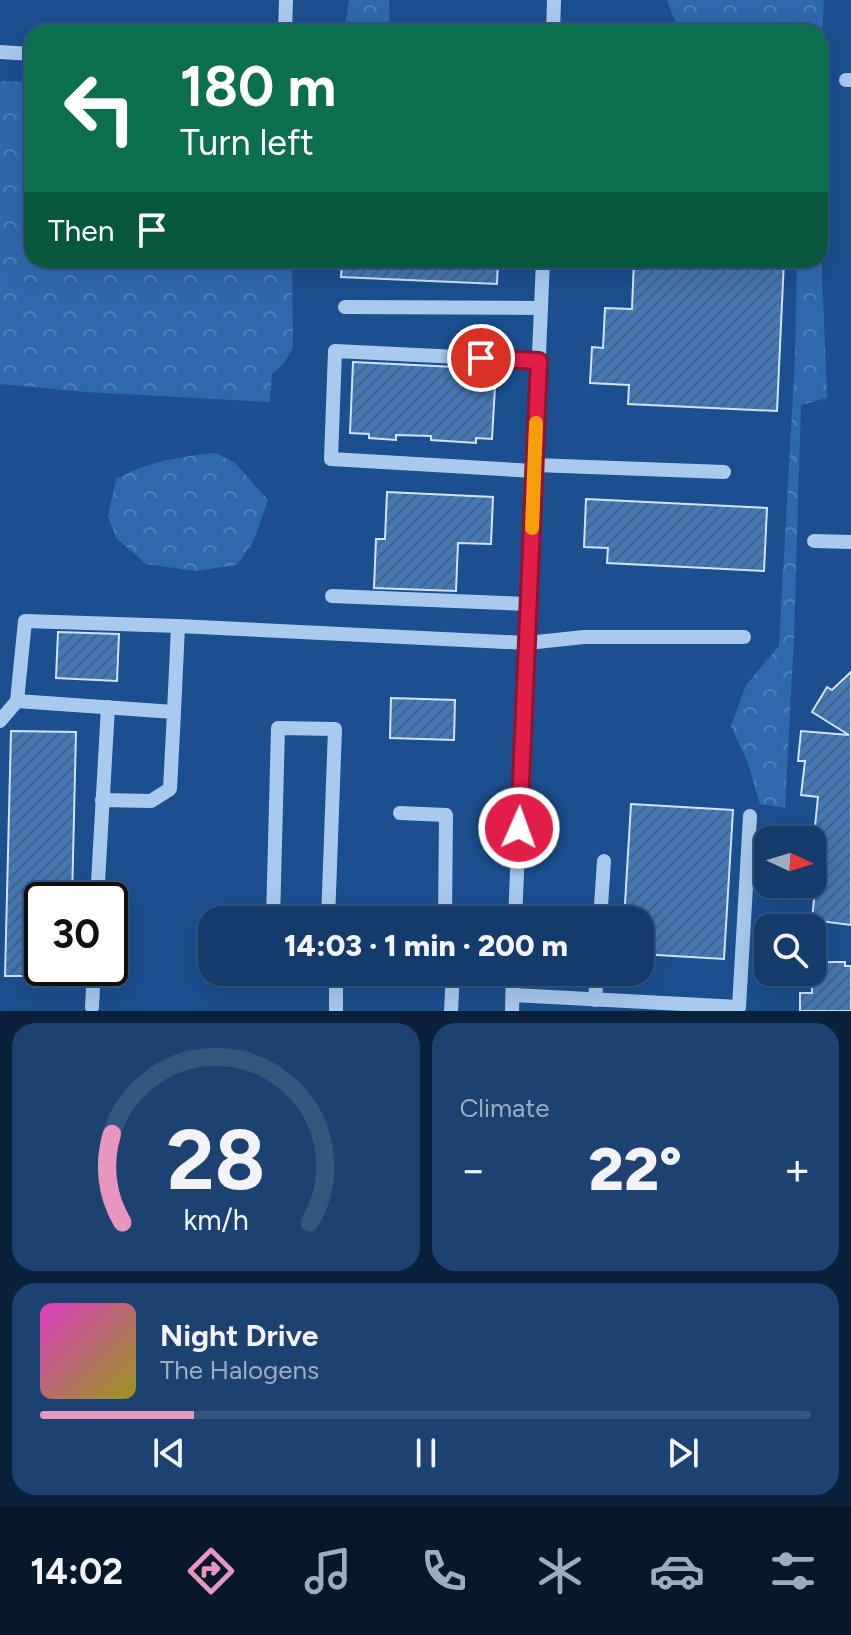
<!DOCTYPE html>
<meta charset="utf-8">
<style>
:root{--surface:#143b6b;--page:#1d4271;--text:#f1f3f6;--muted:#9dadc1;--line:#33557e;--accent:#e797bd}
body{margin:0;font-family:Figtree,sans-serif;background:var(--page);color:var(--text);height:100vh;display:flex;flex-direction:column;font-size:30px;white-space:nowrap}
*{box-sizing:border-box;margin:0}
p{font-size:26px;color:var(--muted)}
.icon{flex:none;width:44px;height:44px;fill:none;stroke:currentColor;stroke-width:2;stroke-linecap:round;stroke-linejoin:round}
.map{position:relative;height:1011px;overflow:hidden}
.details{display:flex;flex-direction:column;gap:12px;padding:12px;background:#0b203b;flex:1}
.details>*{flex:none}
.top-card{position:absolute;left:24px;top:24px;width:804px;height:244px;border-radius:24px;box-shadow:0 8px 32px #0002,0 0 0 2px var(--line);background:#0b6e4f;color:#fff;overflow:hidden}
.needle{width:52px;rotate:94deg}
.buttons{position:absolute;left:754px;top:826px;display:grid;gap:16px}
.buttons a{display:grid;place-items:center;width:72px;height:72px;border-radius:16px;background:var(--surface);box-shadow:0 8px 32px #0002,0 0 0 2px var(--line);font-size:40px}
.speed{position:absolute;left:24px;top:882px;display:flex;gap:16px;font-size:40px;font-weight:700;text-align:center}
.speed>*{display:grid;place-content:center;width:104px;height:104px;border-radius:50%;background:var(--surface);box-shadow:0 8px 32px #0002,0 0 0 2px var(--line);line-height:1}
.speed .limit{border:4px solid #111;border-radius:12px;background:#fff;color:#111}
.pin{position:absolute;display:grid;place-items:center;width:68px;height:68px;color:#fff;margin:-34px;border:4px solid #fff;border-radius:50%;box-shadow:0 2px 8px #0007}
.me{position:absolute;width:88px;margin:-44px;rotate:2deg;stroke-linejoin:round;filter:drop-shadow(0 0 6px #0008)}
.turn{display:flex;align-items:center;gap:28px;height:168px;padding:0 24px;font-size:36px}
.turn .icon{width:104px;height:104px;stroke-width:2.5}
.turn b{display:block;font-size:56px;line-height:68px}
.then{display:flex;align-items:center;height:76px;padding:0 24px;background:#0003;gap:16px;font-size:30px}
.big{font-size:60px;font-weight:800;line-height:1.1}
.details .widget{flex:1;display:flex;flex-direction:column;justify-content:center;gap:12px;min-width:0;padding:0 28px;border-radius:24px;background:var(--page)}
.details .dial{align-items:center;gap:0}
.dial svg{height:208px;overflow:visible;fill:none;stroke:var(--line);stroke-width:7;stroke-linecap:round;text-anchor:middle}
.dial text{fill:var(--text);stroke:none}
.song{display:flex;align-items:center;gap:24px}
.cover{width:96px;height:96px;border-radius:12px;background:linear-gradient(135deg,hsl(310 70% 55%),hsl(60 70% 35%))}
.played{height:8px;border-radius:4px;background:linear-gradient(90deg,var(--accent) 20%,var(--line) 20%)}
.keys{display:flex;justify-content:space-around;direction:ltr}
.heat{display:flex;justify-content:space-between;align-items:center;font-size:44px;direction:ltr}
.details .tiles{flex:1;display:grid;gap:12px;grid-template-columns:1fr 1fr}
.widget:last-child{grid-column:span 2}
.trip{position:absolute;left:198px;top:906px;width:456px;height:80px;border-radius:24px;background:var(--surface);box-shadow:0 8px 32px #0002,0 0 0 2px var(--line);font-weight:800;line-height:80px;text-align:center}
.tabs{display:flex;height:128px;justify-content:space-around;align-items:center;background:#08182b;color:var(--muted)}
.tabs .icon{width:56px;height:56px}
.tabs .on{color:var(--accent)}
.tabs b{font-size:36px;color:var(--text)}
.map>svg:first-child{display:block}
.forest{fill:url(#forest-crowns)}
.building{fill:url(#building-hatch);stroke:#cfe3fa;stroke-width:2}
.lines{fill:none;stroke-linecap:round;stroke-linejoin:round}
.minor{stroke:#a9c9ee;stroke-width:14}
.route-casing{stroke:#92132f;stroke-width:20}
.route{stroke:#e11d48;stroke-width:14}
.slow{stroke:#f59e0b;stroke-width:14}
</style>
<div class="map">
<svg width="851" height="1011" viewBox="0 0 851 1011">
<defs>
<pattern id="forest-crowns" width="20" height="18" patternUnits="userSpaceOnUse" patternTransform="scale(2)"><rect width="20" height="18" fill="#2e69ad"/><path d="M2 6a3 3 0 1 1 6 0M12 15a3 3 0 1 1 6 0" fill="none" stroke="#4d80b9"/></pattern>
<pattern id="building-hatch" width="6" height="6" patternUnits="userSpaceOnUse" patternTransform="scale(2)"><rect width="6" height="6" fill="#4478b7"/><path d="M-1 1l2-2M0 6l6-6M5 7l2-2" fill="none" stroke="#486282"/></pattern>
</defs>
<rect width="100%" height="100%" fill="#1b4f8f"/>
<g class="forest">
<polygon points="349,0 389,0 390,32 344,32"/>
<polygon points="667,0 824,0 820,66 820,32 679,32"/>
<polygon points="0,81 32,82 32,260 292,260 293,348 284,363 272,374 270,402 86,392 0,384"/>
<polygon points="820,219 827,398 801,405 794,637 785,808 760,804 748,763 731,726 746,685 779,646 795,358 797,260 820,260"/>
<path d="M216,453L235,463L268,500L253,542L237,565L195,571L146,564L116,538L108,516L116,479C147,462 181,456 216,453Z"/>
</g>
<g class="building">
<polygon points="342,260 498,260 497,284 341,277"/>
<polygon points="634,260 784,260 777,411 628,404 629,385 590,383 592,347 603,348 605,308 632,309"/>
<polygon points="353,362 496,369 492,439 476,438 476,443 431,440 431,436 396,435 396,440 369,438 369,434 350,433"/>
<polygon points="387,492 493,497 491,544 458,543 456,591 374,588 376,539 385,539"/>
<polygon points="586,499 767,508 764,571 607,563 608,548 584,547"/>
<polygon points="58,632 119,634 117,681 56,678"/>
<polygon points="851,672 851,925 812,920 815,889 811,889 815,857 812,855 818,797 801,795 805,761 798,761 801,731 849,735 812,712 827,687 832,690"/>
<polygon points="391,698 455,700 454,740 390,738"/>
<polygon points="11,731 76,732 72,900 42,900 42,976 5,976"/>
<polygon points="631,804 733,810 724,959 640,954 640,920 624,920"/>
<polygon points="812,962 845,962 845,966 851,966 851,1011 800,1011 800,993 812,993"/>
</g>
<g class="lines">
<g class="minor">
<polyline points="285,32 286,0"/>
<polyline points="553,32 554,0"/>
<polyline points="0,52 32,54"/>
<polyline points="846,80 851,80"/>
<polyline points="345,307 541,308"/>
<polyline points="535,465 724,472"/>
<polyline points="534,471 331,459 335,351 539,361"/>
<polyline points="814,541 851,542"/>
<polyline points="332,596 529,604"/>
<polyline points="17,701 174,712 178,626"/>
<polyline points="0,721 17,701 25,621 178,626 527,643 584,637 744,637"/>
<polyline points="102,800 151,801 170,789 174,712"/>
<polyline points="400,813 446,815 445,920"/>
<polyline points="97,900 108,707"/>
<polyline points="273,920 278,728 335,729 328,920"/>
<polyline points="515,920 543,260"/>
<polyline points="600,920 604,861"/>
<polyline points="513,995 739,1007 750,816"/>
<polyline points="595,1000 597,972"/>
<polyline points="92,1007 94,968"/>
<polyline points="336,1011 336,972"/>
<polyline points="451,1011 453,972"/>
<polyline points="512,1011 513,972"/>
</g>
</g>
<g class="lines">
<g class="route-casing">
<polyline id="route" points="481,358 539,361 519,828"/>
</g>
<use href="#route" class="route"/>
<polyline class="slow" points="532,528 536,423"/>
</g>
</svg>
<div class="buttons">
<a><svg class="needle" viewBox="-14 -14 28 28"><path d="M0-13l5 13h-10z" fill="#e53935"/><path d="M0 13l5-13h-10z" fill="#9dadc1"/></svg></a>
<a><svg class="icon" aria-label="search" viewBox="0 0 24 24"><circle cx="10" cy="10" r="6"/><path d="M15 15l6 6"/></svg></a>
</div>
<div class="speed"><div class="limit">30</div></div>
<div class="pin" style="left:481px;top:358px;background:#d93025"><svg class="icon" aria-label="arrive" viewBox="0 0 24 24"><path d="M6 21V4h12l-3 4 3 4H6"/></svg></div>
<svg class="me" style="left:519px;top:828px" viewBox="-20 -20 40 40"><circle r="17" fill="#e11d48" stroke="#fff" stroke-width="3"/><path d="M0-11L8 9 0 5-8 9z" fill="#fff"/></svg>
<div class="trip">14:03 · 1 min · 200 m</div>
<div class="top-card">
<div class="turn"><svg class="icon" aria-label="left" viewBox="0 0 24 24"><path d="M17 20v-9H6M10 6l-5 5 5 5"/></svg><div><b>180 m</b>Turn left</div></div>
<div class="then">Then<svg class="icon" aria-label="arrive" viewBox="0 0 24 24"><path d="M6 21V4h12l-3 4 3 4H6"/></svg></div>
</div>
</div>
<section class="details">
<div class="tiles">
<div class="widget dial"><svg viewBox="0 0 100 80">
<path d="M14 69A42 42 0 1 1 86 69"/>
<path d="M14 69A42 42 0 0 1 10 35" stroke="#e797bd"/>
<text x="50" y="56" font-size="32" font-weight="700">28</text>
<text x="50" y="72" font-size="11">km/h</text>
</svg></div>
<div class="widget"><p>Climate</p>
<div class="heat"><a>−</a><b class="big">22°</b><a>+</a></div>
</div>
<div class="widget">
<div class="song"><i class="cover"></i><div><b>Night Drive</b><p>The Halogens</p></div></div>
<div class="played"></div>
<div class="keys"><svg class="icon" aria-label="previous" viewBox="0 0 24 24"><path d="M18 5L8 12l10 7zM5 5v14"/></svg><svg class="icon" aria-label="pause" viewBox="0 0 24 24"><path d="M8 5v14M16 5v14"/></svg><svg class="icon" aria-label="next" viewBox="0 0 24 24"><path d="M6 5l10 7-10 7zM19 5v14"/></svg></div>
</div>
</div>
</section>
<nav class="tabs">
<b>14:02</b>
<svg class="icon on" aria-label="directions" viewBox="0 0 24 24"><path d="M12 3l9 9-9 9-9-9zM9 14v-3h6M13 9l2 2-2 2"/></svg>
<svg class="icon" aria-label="music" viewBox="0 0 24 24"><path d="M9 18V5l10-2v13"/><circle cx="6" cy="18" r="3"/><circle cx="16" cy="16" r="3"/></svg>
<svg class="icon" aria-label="phone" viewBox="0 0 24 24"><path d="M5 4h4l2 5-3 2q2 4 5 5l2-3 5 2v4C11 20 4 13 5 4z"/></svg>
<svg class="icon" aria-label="climate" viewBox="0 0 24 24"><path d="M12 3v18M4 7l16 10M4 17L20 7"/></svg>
<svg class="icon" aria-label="car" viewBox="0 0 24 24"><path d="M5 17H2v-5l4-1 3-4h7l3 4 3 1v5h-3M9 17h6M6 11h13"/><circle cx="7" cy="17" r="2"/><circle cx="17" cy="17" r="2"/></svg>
<svg class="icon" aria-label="filters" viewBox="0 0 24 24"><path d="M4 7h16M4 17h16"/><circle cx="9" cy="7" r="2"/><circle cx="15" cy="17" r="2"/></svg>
</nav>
